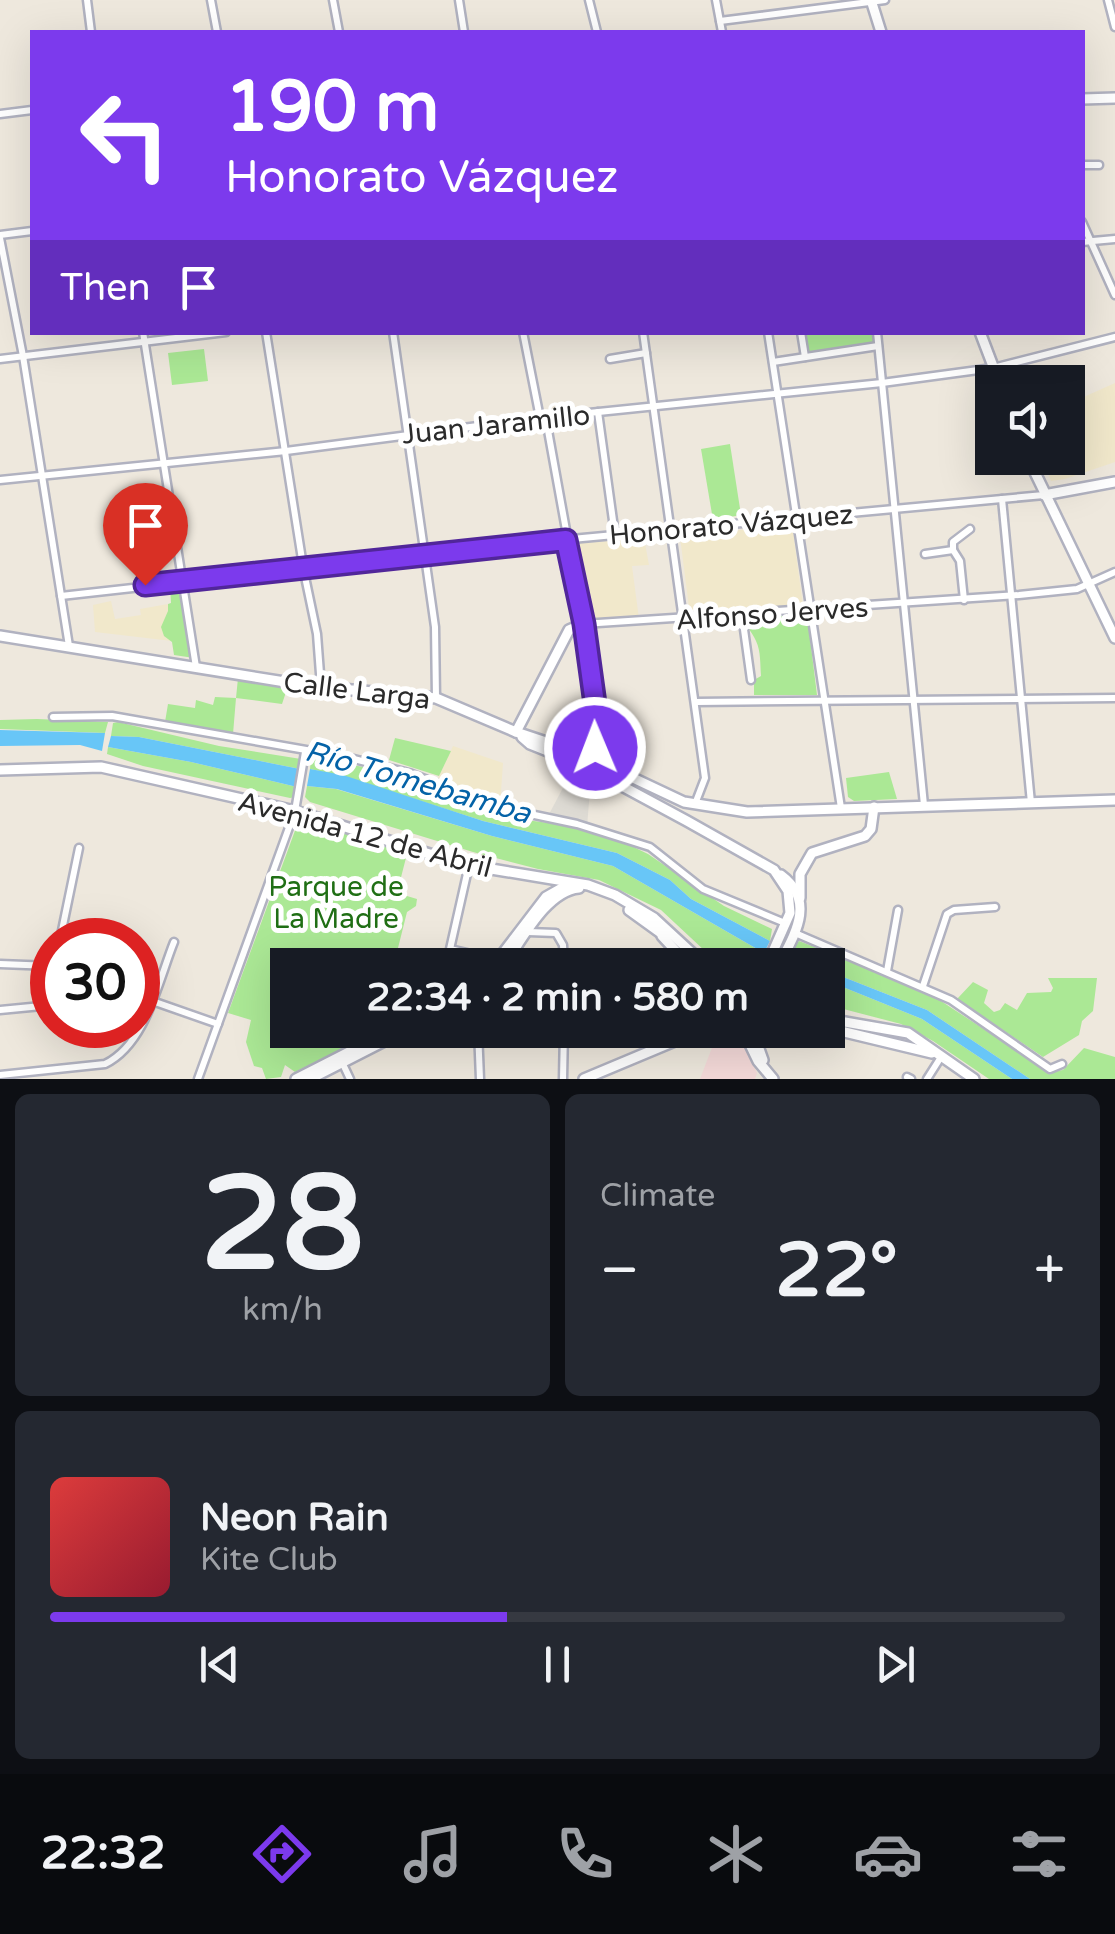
<!DOCTYPE html>
<meta charset="utf-8">
<style>
:root{--surface:#171b24;--page:#242831;--text:#f1f3f6;--muted:#9ea1a6;--line:#363941;--accent:#7c3aed}
body{margin:0;font-family:"Varela Round",sans-serif;background:var(--page);color:var(--text);height:100vh;display:flex;flex-direction:column;font-size:38px;white-space:nowrap}
*{box-sizing:border-box;margin:0}
p{font-size:32px;color:var(--muted)}
.icon{flex:none;width:55px;height:55px;fill:none;stroke:currentColor;stroke-width:2;stroke-linecap:round;stroke-linejoin:round}
.map{position:relative;height:1079px;overflow:hidden}
.panel{display:flex;flex-direction:column;gap:15px;padding:15px;background:#0d0f14;flex:1}
.panel>*{flex:none}
.hud{position:absolute;left:30px;top:30px;width:1055px;height:305px;border-radius:0px;box-shadow:0 10px 40px #0002;background:#7c3aed;color:#fff;overflow:hidden}
.buttons{position:absolute;left:975px;top:365px;display:grid;gap:20px}
.buttons a{display:grid;place-items:center;width:110px;height:110px;border-radius:0px;background:var(--surface);box-shadow:0 10px 40px #0002;font-size:50px}
.speed{position:absolute;left:30px;top:918px;display:flex;gap:20px;font-size:50px;font-weight:700;text-align:center}
.speed>*{display:grid;place-content:center;width:130px;height:130px;border-radius:50%;background:var(--surface);box-shadow:0 10px 40px #0002;line-height:1}
.speed .limit{border:15px solid #d22;background:#fff;color:#111}
.pin{position:absolute;display:grid;place-items:center;width:85px;height:85px;color:#fff;margin:-102px -42px;border-radius:50% 50% 50% 0;rotate:-45deg;box-shadow:0 0 10px #0007}
.pin .icon{rotate:45deg}
.me{position:absolute;width:110px;margin:-55px;rotate:359deg;stroke-linejoin:round;filter:drop-shadow(0 0 8px #0008)}
.turn{display:flex;align-items:center;gap:35px;height:210px;padding:0 30px;font-size:45px}
.turn .icon{width:130px;height:130px;stroke-width:2.5}
.turn b{display:block;font-size:70px;line-height:85px}
.then{display:flex;align-items:center;height:95px;padding:0 30px;background:#0003;gap:20px;font-size:38px}
.big{font-size:75px;font-weight:800;line-height:1.1}
.panel .card{flex:1;display:flex;flex-direction:column;justify-content:center;gap:15px;min-width:0;padding:0 35px;border-radius:15px;background:var(--page)}
.panel .dial{align-items:center;gap:0}
.dial b{font-size:130px;line-height:1}
.song{display:flex;align-items:center;gap:30px}
.cover{width:120px;height:120px;border-radius:15px;background:linear-gradient(135deg,hsl(0 70% 55%),hsl(350 70% 35%))}
.played{height:10px;border-radius:5px;background:linear-gradient(90deg,var(--accent) 45%,var(--line) 45%)}
.keys{display:flex;justify-content:space-around;direction:ltr}
.heat{display:flex;justify-content:space-between;align-items:center;font-size:55px;direction:ltr}
.panel .tiles{flex:1;display:grid;gap:15px;grid-template-columns:1fr 1fr}
.card:last-child{grid-column:span 2}
.trip{position:absolute;left:270px;top:948px;width:575px;height:100px;border-radius:0px;background:var(--surface);box-shadow:0 10px 40px #0002;font-weight:800;line-height:100px;text-align:center}
.tab-bar{display:flex;height:160px;justify-content:space-around;align-items:center;background:#090b0e;color:var(--muted)}
.tab-bar .icon{width:70px;height:70px}
.tab-bar .active{color:var(--accent)}
.tab-bar b{font-size:45px;color:var(--text)}
.map>svg:first-child{display:block}
.education{fill:#f1e8cb}
.medical{fill:#f5dad9}
.green{fill:#abe895}
.plaza{fill:#dedbd4}
.water{fill:#68c6f7}
.lines{fill:none;stroke-linecap:round;stroke-linejoin:round}
.street-casing{stroke:#b1b2c0;stroke-width:11}
.secondary-casing{stroke:#b1b2c0;stroke-width:14}
.street{stroke:#fff;stroke-width:6}
.secondary{stroke:#fff;stroke-width:9}
.route-casing{stroke:#51269a;stroke-width:25}
.route{stroke:#7c3aed;stroke-width:18}
.labels{text-anchor:middle;stroke-width:10;stroke-linejoin:round;paint-order:stroke}
.street-label{font-size:28px;fill:#2b2b2b;stroke:#fff}
.park-label{font-size:28px;fill:#206f15;stroke:#fff}
.water-label{font-size:30px;font-style:italic;fill:#0462a7;stroke:#fff}
</style>
<div class="map">
<svg width="1115" height="1079" viewBox="0 0 1115 1079">
<rect width="100%" height="100%" fill="#eee8dd"/>
<g class="education">
<polygon points="1115,383 1115,462 1065,479 1051,481 1042,458 1068,458 1068,404"/>
<polygon points="792,524 803,606 690,615 680,537"/>
<polygon points="644,538 649,565 632,566 639,619 585,620 572,544"/>
<polygon points="111,601 115,619 141,615 140,609 168,604 172,641 95,632 93,605"/>
<polygon points="453,746 503,763 500,806 437,780"/>
</g>
<polygon class="medical" points="726,1033 735,1035 745,1047 757,1073 755,1079 700,1079 713,1045 719,1046"/>
<g class="green">
<polygon points="805,333 872,333 874,343 806,353"/>
<polygon points="204,349 208,381 172,385 168,353"/>
<polygon points="730,444 741,515 713,520 701,449"/>
<polygon points="183,584 194,658 174,655 172,642 164,636 161,627 168,611 168,604 171,603 170,586"/>
<path d="M807,614L817,695H754V680L761,676C760,665 761,651 756,641C752,631 747,630 745,618Z"/>
<polygon points="238,678 288,686 282,704 236,698 233,734 165,722 168,704 195,708 196,700 213,705 215,697 236,698"/>
<polygon points="37,719 108,722 105,733 0,729 0,720"/>
<polygon points="118,722 219,746 301,759 300,769 139,737 111,736 113,723"/>
<polygon points="395,738 451,751 439,776 389,760"/>
<polygon points="108,747 191,762 297,787 295,797 290,798 143,766 107,754"/>
<polygon points="316,758 400,774 511,818 564,825 619,840 648,854 724,906 772,929 770,941 691,899 670,880 617,853 483,821 343,776 310,769 311,759"/>
<polygon points="889,772 897,799 854,801 848,797 846,778"/>
<polygon points="307,786 336,789 492,836 613,866 764,953 758,965 720,965 661,910 599,880 538,869 473,852 310,802 305,797"/>
<polygon points="300,817 408,850 397,893 417,899 416,906 407,912 397,952 442,961 446,957 444,962 433,965 420,962 414,965 288,965 288,1030 381,1030 295,1072 285,1065 281,1077 266,1079 262,1068 254,1066 246,1042 251,1020 228,1013"/>
<polygon points="799,941 892,977 941,1001 1049,1072 1063,1070 1084,1048 1115,1057 1115,1079 1030,1079 927,1010 828,971 828,965 813,965 789,956"/>
<polygon points="1048,978 1097,978 1093,1011 1082,1021 1079,1035 1043,1057 957,999 973,982 988,990 984,1003 994,1012 1000,1010 1005,1003 1017,1010 1027,993 1051,992 1053,988"/>
<polygon points="828,981 922,1019 1012,1079 989,1079 933,1041 901,1024 828,1005"/>
</g>
<polygon class="plaza" points="565,784 590,790 587,827 547,818"/>
<g class="water">
<polygon points="0,730 105,733 102,751 80,745 0,746"/>
<polygon points="111,736 139,737 300,769 297,787 191,762 108,747"/>
<polygon points="310,769 343,775 483,821 617,853 670,880 691,899 770,941 764,953 613,866 492,836 337,789 307,786"/>
<polygon points="828,971 927,1010 1030,1079 1012,1079 922,1019 828,981"/>
</g>
<g class="lines">
<g class="street-casing">
<g id="street">
<polyline points="87,0 91,32"/>
<polyline points="211,0 217,32"/>
<polyline points="333,0 339,32"/>
<polyline points="459,0 464,32"/>
<polyline points="589,0 597,32"/>
<polyline points="716,0 722,32"/>
<polyline points="1108,0 1115,27"/>
<polyline points="720,21 885,0"/>
<polyline points="0,114 32,110"/>
<polyline points="1082,165 1099,165"/>
<polyline points="1082,222 1115,295"/>
<polyline points="0,235 32,231"/>
<polyline points="0,238 23,356 69,646"/>
<polyline points="1082,242 1115,239"/>
<polyline points="143,332 196,667"/>
<polyline points="266,332 304,572 317,634 321,687"/>
<polyline points="393,332 435,627 436,698"/>
<polyline points="523,332 540,418 547,425 583,624 599,733 589,757"/>
<polyline points="643,332 705,778 695,804"/>
<polyline points="768,332 841,808"/>
<polyline points="801,332 805,357"/>
<polyline points="877,332 924,805"/>
<polyline points="0,359 226,332"/>
<polyline points="610,359 646,353"/>
<polyline points="773,362 878,346"/>
<polyline points="598,412 615,535"/>
<polyline points="0,480 286,451 540,418 882,383 993,368 1115,337"/>
<polyline points="1002,499 1031,803"/>
<polyline points="953,550 960,561 964,600"/>
<polyline points="953,550 953,542 970,529"/>
<polyline points="925,554 953,550"/>
<polyline points="61,596 561,540 1044,495"/>
<polyline points="742,615 751,680"/>
<polyline points="583,624 1019,595 1077,589 1115,572"/>
<polyline points="696,702 1115,698"/>
<polyline points="53,717 112,716 346,757 409,773 497,807 577,824 650,847 703,889 785,923"/>
<polyline points="469,865 450,949 497,960"/>
<polyline points="528,932 556,933 563,945 564,965"/>
<polyline points="795,933 951,1000 1050,1069 1062,1064"/>
<polyline points="60,940 79,848"/>
<polyline points="0,964 52,966"/>
<polyline points="887,971 898,910"/>
<polyline points="923,986 947,914 954,910 995,907"/>
<polyline points="138,996 218,1024"/>
<polyline points="0,1010 52,1005"/>
<polyline points="478,1030 480,1079"/>
<polyline points="342,1062 350,1079"/>
<path d="M0,1075L105,1064C146,1044 158,982 174,942"/>
<polyline points="907,1077 911,1079"/>
<polyline points="198,1079 295,811 305,752"/>
<polyline points="563,1079 564,1030"/>
<polyline points="927,1079 941,1057"/>
</g>
</g>
<g class="secondary-casing">
<g id="secondary">
<polyline points="871,0 881,32"/>
<polyline points="1082,99 1115,98"/>
<polyline points="980,332 999,382"/>
<polyline points="1028,458 1115,638"/>
<polyline points="1044,495 1115,482"/>
<polyline points="0,636 310,686 436,698 516,732 582,754 684,802 747,812 1115,800"/>
<polyline points="516,732 569,630 583,624"/>
<polyline points="522,737 530,744 585,766 687,821 774,870 788,891 790,913 767,965"/>
<polyline points="0,770 101,767 295,811 461,864 588,885 615,895 654,918 705,965"/>
<polyline points="800,898 800,874 812,853 865,836 871,829 874,807"/>
<polyline points="629,910 665,936"/>
<polyline points="662,936 689,965"/>
<polyline points="494,965 546,897 569,884"/>
<path d="M504,965C522,940 546,891 579,888"/>
<path d="M779,965C795,934 816,901 781,875"/>
<polyline points="828,1019 908,1033 974,1079"/>
<polyline points="828,1028 932,1053"/>
<polyline points="743,1030 758,1061 773,1079"/>
<polyline points="763,1060 758,1046 764,1030"/>
<polyline points="296,1079 392,1030"/>
<polyline points="310,1079 406,1030"/>
<polyline points="584,1079 701,1030"/>
</g>
</g>
<use href="#street" class="street"/>
<use href="#secondary" class="secondary"/>
</g>
<g class="lines">
<g class="route-casing">
<polyline id="route" points="145,585 566,540 584,624 599,733 595,748"/>
</g>
<use href="#route" class="route"/>
</g>
<g class="labels">
<g class="street-label">
<text transform="translate(496 424) rotate(-6)" y="10">Juan Jaramillo</text>
<text transform="translate(731 524) rotate(-5)" y="10">Honorato Vázquez</text>
<text transform="translate(772 613) rotate(-4)" y="10">Alfonso Jerves</text>
<text transform="translate(357 690) rotate(7)" y="10">Calle Larga</text>
<text transform="translate(365 834) rotate(15)" y="10">Avenida 12 de Abril</text>
</g>
<g class="park-label">
<text x="336" y="896">Parque de<tspan x="336" dy="32">La Madre</tspan></text>
</g>
<g class="water-label">
<text transform="translate(418 782) rotate(16)" y="10">Río Tomebamba</text>
</g>
</g>
</svg>
<div class="buttons">
<a><svg class="icon" aria-label="sound" viewBox="0 0 24 24"><path d="M4 9h4l5-4v14l-5-4H4zM17 9q2 3 0 6"/></svg></a>
</div>
<div class="speed"><div class="limit">30</div></div>
<div class="pin" style="left:145px;top:585px;background:#d93025"><svg class="icon" aria-label="arrive" viewBox="0 0 24 24"><path d="M6 21V4h12l-3 4 3 4H6"/></svg></div>
<svg class="me" style="left:595px;top:748px" viewBox="-20 -20 40 40"><circle r="17" fill="#7c3aed" stroke="#fff" stroke-width="3"/><path d="M0-11L8 9 0 5-8 9z" fill="#fff"/></svg>
<div class="trip">22:34 · 2 min · 580 m</div>
<div class="hud">
<div class="turn"><svg class="icon" aria-label="left" viewBox="0 0 24 24"><path d="M17 20v-9H6M10 6l-5 5 5 5"/></svg><div><b>190 m</b>Honorato Vázquez</div></div>
<div class="then">Then<svg class="icon" aria-label="arrive" viewBox="0 0 24 24"><path d="M6 21V4h12l-3 4 3 4H6"/></svg></div>
</div>
</div>
<section class="panel">
<div class="tiles">
<div class="card dial"><b>28</b><p>km/h</p></div>
<div class="card"><p>Climate</p>
<div class="heat"><a>−</a><b class="big">22°</b><a>+</a></div>
</div>
<div class="card">
<div class="song"><i class="cover"></i><div><b>Neon Rain</b><p>Kite Club</p></div></div>
<div class="played"></div>
<div class="keys"><svg class="icon" aria-label="previous" viewBox="0 0 24 24"><path d="M18 5L8 12l10 7zM5 5v14"/></svg><svg class="icon" aria-label="pause" viewBox="0 0 24 24"><path d="M8 5v14M16 5v14"/></svg><svg class="icon" aria-label="next" viewBox="0 0 24 24"><path d="M6 5l10 7-10 7zM19 5v14"/></svg></div>
</div>
</div>
</section>
<nav class="tab-bar">
<b>22:32</b>
<svg class="icon active" aria-label="directions" viewBox="0 0 24 24"><path d="M12 3l9 9-9 9-9-9zM9 14v-3h6M13 9l2 2-2 2"/></svg>
<svg class="icon" aria-label="music" viewBox="0 0 24 24"><path d="M9 18V5l10-2v13"/><circle cx="6" cy="18" r="3"/><circle cx="16" cy="16" r="3"/></svg>
<svg class="icon" aria-label="phone" viewBox="0 0 24 24"><path d="M5 4h4l2 5-3 2q2 4 5 5l2-3 5 2v4C11 20 4 13 5 4z"/></svg>
<svg class="icon" aria-label="climate" viewBox="0 0 24 24"><path d="M12 3v18M4 7l16 10M4 17L20 7"/></svg>
<svg class="icon" aria-label="car" viewBox="0 0 24 24"><path d="M5 17H2v-5l4-1 3-4h7l3 4 3 1v5h-3M9 17h6M6 11h13"/><circle cx="7" cy="17" r="2"/><circle cx="17" cy="17" r="2"/></svg>
<svg class="icon" aria-label="filters" viewBox="0 0 24 24"><path d="M4 7h16M4 17h16"/><circle cx="9" cy="7" r="2"/><circle cx="15" cy="17" r="2"/></svg>
</nav>
